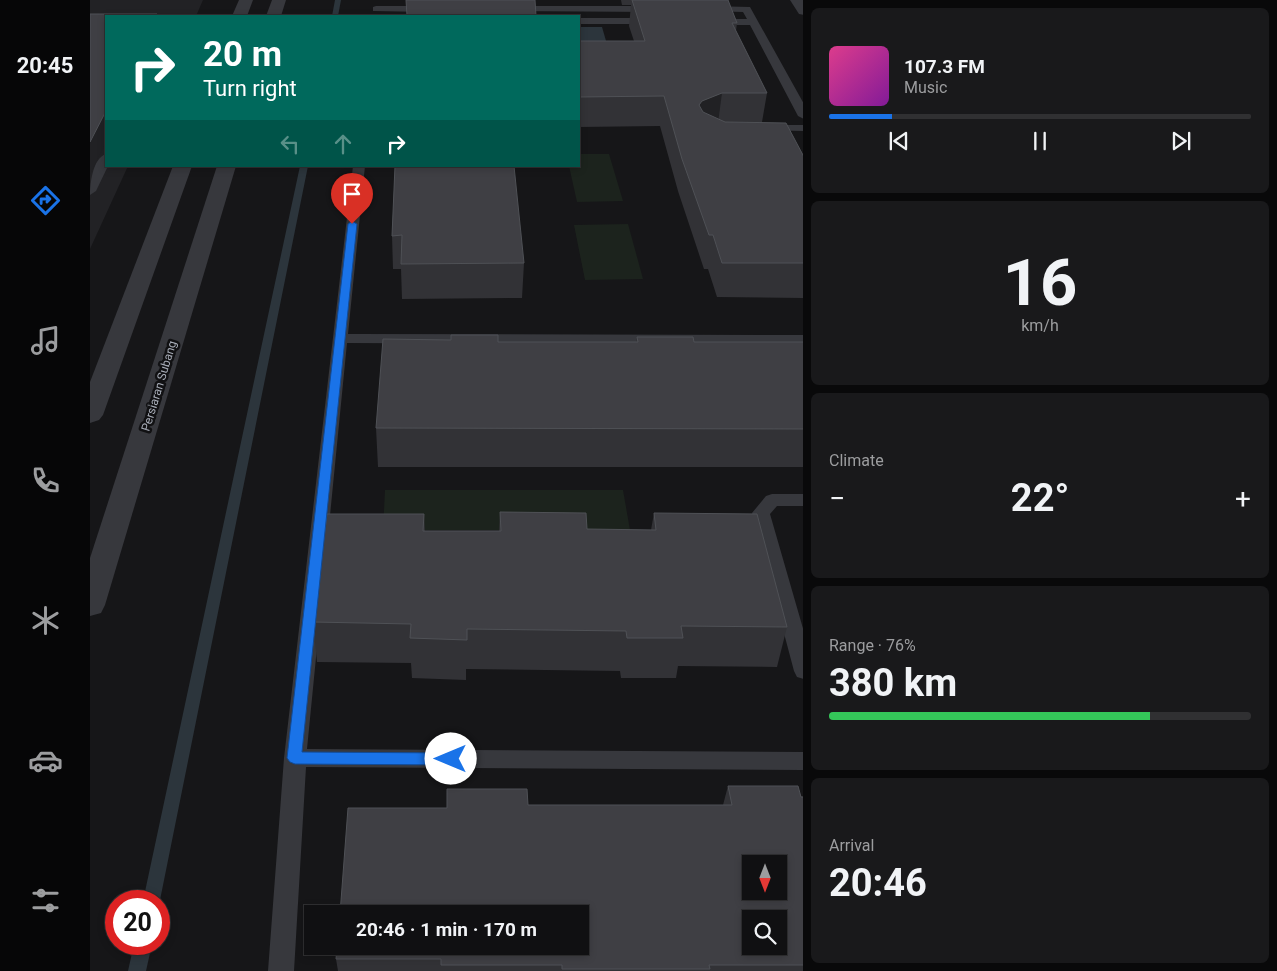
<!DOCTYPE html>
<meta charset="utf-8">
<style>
:root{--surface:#101012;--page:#19191b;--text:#f1f3f6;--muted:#9c9d9f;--line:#303032;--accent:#1a73e8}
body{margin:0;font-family:Roboto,sans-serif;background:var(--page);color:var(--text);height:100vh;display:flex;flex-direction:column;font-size:19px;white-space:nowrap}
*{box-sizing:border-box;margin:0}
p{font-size:16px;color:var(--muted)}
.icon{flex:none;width:28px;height:28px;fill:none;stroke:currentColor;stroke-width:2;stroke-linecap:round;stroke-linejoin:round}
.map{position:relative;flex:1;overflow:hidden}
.drawer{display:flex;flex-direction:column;gap:8px;padding:8px;background:#09090a;width:474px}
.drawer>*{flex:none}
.hud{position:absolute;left:15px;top:15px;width:475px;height:152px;border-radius:0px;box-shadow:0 2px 8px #0003,0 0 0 1px var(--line);background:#00695c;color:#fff;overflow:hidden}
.needle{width:32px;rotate:180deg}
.tools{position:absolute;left:652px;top:855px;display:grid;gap:10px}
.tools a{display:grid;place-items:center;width:45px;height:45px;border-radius:0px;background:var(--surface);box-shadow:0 2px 8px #0003,0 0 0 1px var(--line);font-size:25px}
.speed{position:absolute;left:15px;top:890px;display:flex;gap:10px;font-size:25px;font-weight:700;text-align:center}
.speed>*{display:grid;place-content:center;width:65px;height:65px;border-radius:50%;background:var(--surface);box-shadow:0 2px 8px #0003,0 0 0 1px var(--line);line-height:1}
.speed .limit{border:8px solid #d22;background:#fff;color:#111}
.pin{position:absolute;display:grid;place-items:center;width:42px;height:42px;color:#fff;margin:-51px -21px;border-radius:50% 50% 50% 0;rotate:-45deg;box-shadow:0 0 5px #0007}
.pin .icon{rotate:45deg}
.me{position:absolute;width:55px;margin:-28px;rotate:270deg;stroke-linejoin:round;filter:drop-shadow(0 0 4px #0008)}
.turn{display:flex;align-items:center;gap:18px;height:105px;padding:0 15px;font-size:22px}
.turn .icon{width:65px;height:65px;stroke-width:2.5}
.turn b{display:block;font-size:35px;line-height:42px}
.lanes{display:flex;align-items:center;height:48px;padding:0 15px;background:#0003;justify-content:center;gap:25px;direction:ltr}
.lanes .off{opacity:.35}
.big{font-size:38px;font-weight:700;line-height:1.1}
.drawer .tile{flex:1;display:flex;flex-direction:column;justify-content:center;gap:8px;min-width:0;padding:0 18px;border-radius:8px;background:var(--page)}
.drawer .dial{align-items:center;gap:0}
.dial b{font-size:65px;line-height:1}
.song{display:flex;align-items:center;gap:15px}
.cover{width:60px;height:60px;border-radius:8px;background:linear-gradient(135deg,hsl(330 70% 55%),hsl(290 70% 35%))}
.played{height:5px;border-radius:2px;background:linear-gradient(90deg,var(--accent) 15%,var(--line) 15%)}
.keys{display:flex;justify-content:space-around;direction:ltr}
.heat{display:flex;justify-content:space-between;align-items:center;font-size:28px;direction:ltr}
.charge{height:8px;border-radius:4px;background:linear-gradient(90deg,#34c759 76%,var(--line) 0)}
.trip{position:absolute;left:214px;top:905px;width:285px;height:50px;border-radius:0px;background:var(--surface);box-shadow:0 2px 8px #0003,0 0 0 1px var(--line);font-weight:700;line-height:50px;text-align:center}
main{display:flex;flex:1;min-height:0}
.tab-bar{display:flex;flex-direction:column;width:90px;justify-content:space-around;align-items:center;background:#060607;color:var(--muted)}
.tab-bar .icon{width:35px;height:35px}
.tab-bar .current{color:var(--accent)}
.tab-bar b{font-size:22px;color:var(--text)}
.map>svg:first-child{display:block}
.built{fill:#222225}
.green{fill:#1c231d}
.water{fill:#2c353c}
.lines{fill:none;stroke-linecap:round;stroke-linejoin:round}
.stream{fill:#2c353c;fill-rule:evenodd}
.service{fill:#37383d;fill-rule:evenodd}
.tertiary{fill:#37383d;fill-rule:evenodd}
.wall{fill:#323236}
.shaded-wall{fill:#212124}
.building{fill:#3f3f44;stroke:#4f5156;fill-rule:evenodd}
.route{fill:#1a73e8;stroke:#114b97}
.labels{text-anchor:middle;stroke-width:5;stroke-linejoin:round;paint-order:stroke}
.street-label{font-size:12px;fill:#a8adb8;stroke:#111113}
</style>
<main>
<nav class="tab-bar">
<b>20:45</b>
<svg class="icon current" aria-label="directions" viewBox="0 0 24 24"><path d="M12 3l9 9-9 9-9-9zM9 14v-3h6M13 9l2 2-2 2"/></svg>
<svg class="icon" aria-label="music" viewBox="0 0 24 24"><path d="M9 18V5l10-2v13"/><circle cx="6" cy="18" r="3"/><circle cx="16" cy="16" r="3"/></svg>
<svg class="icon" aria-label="phone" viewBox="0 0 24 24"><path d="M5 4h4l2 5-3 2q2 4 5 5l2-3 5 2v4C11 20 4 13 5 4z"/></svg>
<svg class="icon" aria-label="climate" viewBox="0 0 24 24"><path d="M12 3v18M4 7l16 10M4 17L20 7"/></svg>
<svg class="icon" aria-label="car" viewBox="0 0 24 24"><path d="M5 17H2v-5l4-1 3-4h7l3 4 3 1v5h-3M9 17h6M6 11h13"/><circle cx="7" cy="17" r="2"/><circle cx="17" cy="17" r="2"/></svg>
<svg class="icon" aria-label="filters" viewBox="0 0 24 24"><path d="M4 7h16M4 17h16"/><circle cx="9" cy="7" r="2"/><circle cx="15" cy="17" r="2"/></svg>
</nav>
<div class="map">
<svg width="714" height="971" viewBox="0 0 714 971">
<rect width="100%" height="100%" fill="#161618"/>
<polygon class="built" points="0,0 113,0 106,16 16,16 16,166 38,166 0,249"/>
<g class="green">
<polygon points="489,154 519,154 533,201 487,202 479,166 489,166"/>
<polygon points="538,224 553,279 495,280 484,225"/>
<polygon points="295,490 533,490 540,530 293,530"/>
</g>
<polygon class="water" points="489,27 512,27 521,58 489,58"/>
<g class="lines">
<g class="stream">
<polygon points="245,0 251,0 248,16 242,16"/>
<polygon points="210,166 218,166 69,905 69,901 53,901"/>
<polygon points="44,944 62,944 56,971 38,971"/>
</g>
<g class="service">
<polygon points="286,6 338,6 343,9 338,12 283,11 283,7"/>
<polygon points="422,6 563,6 568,9 563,12 419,11 417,9"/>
<polygon points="619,6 660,7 714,104 714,119 708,116 660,25 624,25 619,22 624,19 657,19 653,12 616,11 614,9"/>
<polygon points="489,18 563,18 568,21 563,24 489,24"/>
<polygon points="676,125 714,125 714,131 672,130 670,128 672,126"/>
<path d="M16,154V166H18L6,191L0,195C0,183 3,158 16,154Z"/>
<polygon points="263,166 275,166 258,334 714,335 714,345 257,343 217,749 714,752 714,770 216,767 204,971 178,971 194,758"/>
<polygon points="682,494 714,494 714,506 687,506 680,514 714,632 714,679 707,677 704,671 662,513 676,496"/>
</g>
<g class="tertiary">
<polygon points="149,0 163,0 157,16 142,16"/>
<polygon points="182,0 196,0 191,16 176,16"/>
<polygon points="700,0 714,0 714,15 709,14"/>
<polygon points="83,166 102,166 13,415 9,420 0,423 0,382"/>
<polygon points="127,166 146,166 15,605 11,613 0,616 0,558"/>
</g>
</g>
<g class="wall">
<polygon points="531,0 638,0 647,23 646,31 677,93 672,122 714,157 714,298 627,297 618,269 614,269 588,191 570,126 489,127 489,41 544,41 539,26 541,5 532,5"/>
<polygon points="305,166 434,263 432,298 312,299 311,269 303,269 302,236"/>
<polygon points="547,337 604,342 714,342 714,467 288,467 286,428 408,342 546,342"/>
<polygon points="410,512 497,529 561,530 564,513 697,627 687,667 588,666 586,678 531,678 530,671 376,669 376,680 322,678 321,663 227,662 223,622 334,514 335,531 409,531"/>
<polygon points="638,786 714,797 714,971 248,971 246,959 357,808 438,805 633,805"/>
</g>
<g class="shaded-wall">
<polygon points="632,93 628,123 608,131 609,105 612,101"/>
<polygon points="16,111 16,142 0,175 0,142"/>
</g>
<g class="building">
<polygon points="316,0 445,0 446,16 317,16"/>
<polygon points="542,0 638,0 647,23 642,23 677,93 632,93 612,101 609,105 613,112 635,122 696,123 714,157 714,263 632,263 623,235 619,235 592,159 574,96 489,97 489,41 555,41"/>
<polygon points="0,14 67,14 66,16 16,16 16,111 0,142"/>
<polygon points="305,166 424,166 434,263 311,264 312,235 302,236"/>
<polygon points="361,335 408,335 408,342 548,342 547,337 603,337 604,342 714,342 714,429 286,428 293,339 361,340"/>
<polygon points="410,512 496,513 497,529 566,530 564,513 667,514 697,627 591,626 593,638 537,638 536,631 377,629 377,640 320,638 321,624 223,622 237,514 334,514 333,531 411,531"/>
<path d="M638,786H708L711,797H714V965H619L620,969H472V965H351V959H246L247,946H490V914H250L258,808H357V789H437L438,805H642ZM661,864H689V891H661ZM661,919H689V946H661Z"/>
</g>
<polygon class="route" points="262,221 267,224 212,752 361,753 366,755 368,759 366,763 361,765 205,764 200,762 197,758 258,224"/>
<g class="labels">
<g class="street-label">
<text transform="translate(69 386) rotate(-73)" y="4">Persiaran Subang</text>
</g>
</g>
</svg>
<div class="tools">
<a><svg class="needle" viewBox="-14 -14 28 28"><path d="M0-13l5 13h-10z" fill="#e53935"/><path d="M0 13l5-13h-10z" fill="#9c9d9f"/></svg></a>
<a><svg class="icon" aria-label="search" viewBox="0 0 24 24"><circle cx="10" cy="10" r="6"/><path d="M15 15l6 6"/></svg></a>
</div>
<div class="speed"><div class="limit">20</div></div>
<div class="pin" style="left:262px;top:224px;background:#d93025"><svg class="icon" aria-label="arrive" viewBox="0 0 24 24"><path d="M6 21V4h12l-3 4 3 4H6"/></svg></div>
<svg class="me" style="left:361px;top:759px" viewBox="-20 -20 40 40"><circle r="19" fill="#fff"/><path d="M0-13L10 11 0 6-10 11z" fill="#1a73e8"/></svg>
<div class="trip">20:46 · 1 min · 170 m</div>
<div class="hud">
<div class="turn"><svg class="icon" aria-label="right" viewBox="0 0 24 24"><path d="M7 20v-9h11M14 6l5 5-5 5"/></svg><div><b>20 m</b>Turn right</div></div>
<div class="lanes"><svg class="icon off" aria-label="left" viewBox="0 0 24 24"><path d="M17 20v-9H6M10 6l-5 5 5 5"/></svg><svg class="icon off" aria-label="ahead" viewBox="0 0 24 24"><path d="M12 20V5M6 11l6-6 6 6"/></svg><svg class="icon" aria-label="right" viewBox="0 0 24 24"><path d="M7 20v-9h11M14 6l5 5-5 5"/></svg></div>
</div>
</div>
<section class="drawer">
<div class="tile">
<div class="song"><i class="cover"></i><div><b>107.3 FM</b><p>Music</p></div></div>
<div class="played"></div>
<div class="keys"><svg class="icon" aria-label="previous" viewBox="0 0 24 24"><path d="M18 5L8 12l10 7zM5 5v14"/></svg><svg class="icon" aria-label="pause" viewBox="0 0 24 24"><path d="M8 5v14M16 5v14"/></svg><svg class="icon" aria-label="next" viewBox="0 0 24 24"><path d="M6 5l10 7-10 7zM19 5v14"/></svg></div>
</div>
<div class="tile dial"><b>16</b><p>km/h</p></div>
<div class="tile"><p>Climate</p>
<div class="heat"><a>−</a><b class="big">22°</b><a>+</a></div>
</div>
<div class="tile"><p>Range · 76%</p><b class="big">380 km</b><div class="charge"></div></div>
<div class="tile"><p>Arrival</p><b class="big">20:46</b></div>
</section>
</main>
